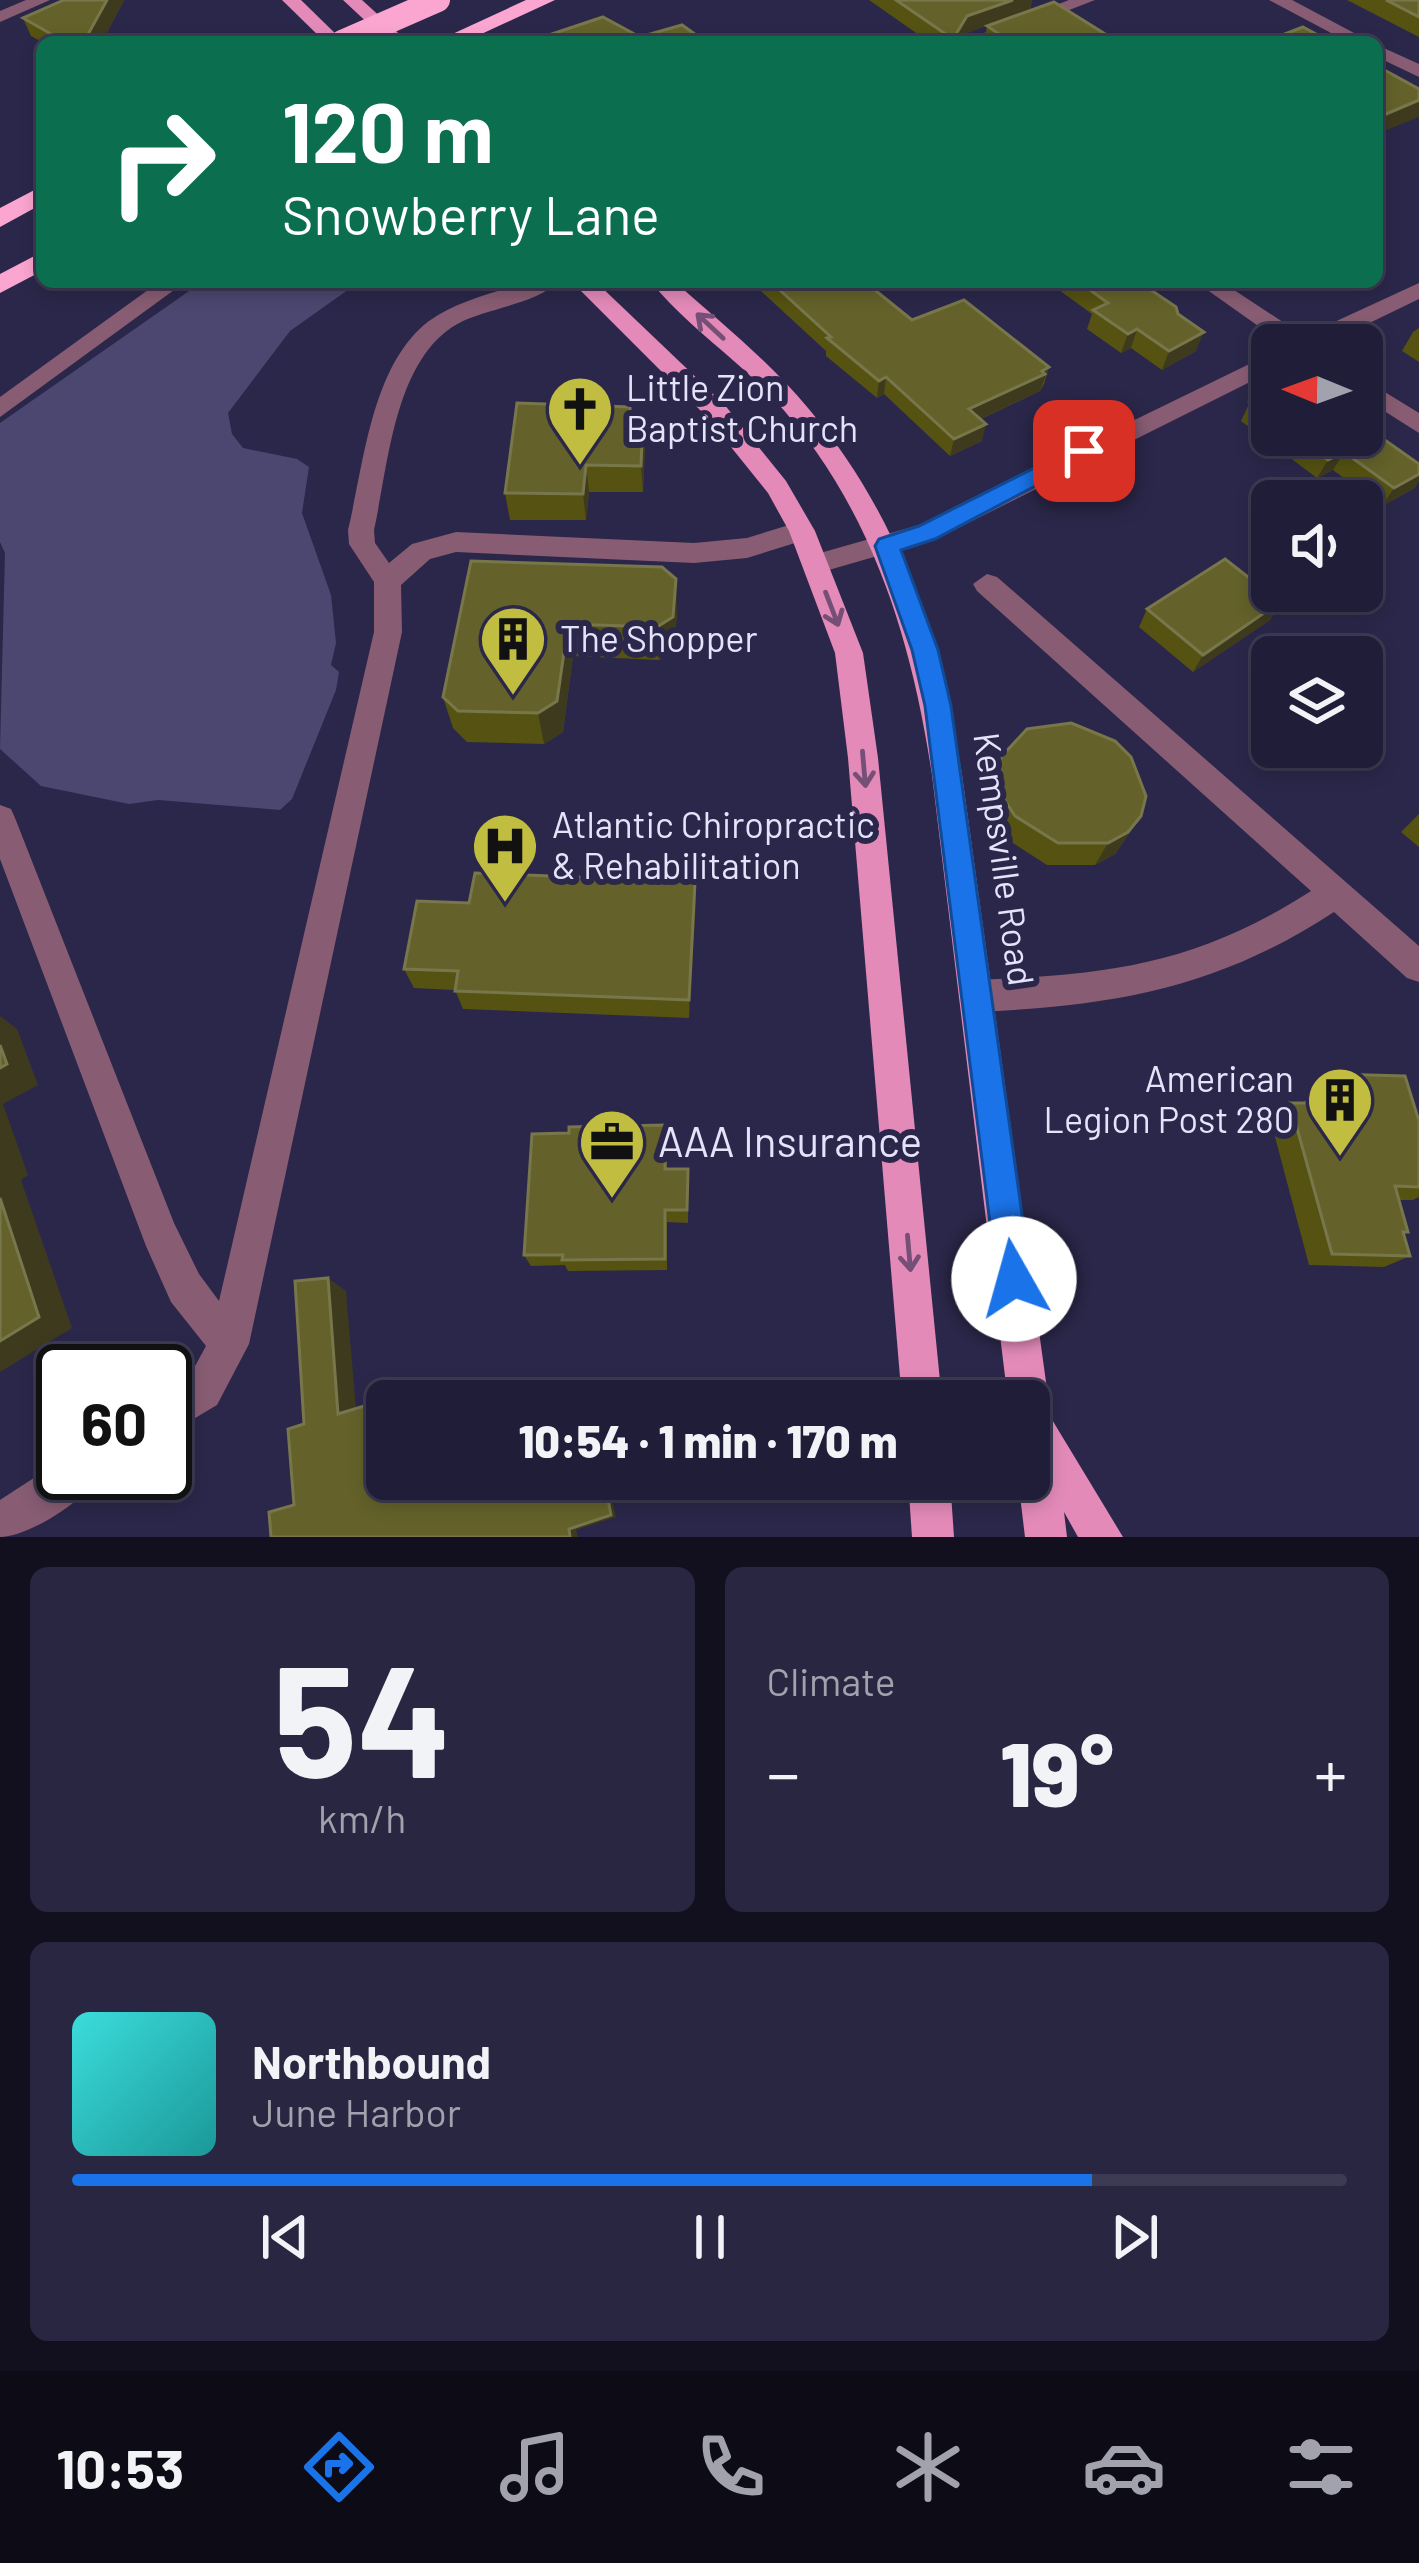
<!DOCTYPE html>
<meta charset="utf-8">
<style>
:root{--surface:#201d38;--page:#282640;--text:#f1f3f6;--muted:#a2a2ae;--line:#3d3b53;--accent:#1a73e8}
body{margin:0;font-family:Barlow,sans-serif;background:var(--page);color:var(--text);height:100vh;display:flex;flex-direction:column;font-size:45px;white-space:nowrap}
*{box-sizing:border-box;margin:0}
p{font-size:39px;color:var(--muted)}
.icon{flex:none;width:66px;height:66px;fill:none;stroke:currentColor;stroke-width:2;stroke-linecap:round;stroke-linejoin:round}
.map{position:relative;height:1537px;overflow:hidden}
.details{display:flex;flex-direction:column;gap:30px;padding:30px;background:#12101f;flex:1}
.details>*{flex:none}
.banner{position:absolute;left:36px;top:36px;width:1347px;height:252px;border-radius:18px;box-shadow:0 6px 18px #0003,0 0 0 3px var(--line);background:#0b6e4f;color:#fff;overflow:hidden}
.needle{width:78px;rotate:271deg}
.buttons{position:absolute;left:1251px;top:324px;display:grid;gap:24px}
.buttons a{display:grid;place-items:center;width:132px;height:132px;border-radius:18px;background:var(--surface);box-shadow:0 6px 18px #0003,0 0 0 3px var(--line);font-size:60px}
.speed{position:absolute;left:36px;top:1344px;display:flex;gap:24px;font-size:60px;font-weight:700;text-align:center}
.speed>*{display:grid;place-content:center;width:156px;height:156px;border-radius:50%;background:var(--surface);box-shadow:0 6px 18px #0003,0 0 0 3px var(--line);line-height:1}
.speed .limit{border:6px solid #111;border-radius:18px;background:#fff;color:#111}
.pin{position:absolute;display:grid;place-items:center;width:102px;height:102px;color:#fff;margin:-51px;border-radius:24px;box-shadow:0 6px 18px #0006}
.me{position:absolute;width:132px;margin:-66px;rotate:353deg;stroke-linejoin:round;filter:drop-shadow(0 0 9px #0008)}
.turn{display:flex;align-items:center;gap:42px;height:252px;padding:0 48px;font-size:54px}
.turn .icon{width:156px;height:156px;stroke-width:2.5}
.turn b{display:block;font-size:84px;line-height:102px}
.big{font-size:90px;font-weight:800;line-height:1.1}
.details .card{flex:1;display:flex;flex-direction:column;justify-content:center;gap:18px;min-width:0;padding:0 42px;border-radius:18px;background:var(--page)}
.details .dial{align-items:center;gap:0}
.dial b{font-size:156px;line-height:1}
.song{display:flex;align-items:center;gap:36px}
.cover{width:144px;height:144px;border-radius:18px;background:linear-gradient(135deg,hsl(180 70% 55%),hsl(180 70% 35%))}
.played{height:12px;border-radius:6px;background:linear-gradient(90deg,var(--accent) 80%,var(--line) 80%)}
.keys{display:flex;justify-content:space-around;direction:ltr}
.heat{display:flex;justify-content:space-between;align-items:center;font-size:66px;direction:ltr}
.details .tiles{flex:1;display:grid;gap:30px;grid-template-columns:1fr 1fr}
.card:last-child{grid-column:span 2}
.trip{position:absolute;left:366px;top:1380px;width:684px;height:120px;border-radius:18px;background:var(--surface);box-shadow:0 6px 18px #0003,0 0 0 3px var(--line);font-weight:800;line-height:120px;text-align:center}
.tabs{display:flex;height:192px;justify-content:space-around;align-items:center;background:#0d0c16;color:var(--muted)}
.tabs .icon{width:84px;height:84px}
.tabs .active{color:var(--accent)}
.tabs b{font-size:54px;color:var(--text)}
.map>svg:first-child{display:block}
.green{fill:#4b4770}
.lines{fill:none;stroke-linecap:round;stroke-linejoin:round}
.minor{fill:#885d73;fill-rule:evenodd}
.major{fill:#e38ab9;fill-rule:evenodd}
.highway{fill:#fba5d1;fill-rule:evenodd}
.highway-bridge{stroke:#fba5d1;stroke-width:24}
.wall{fill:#555212}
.shaded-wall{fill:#3e3a1e}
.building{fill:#64622a;stroke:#78764b;stroke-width:3}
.oneway{stroke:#754f76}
.route{fill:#1a73e8;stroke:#114b97;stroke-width:3}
.labels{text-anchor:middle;stroke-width:12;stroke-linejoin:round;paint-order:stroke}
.poi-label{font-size:36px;fill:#e4e3fa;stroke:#2b274a;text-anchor:start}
.street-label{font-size:36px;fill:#e4e3fa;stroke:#2b274a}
.near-poi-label{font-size:42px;fill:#e4e3fa;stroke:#2b274a;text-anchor:start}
</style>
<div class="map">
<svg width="1419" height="1537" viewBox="0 0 1419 1537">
<rect width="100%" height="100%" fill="#2b274a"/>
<polygon class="green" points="202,282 359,282 290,331 228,413 232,434 243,448 297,459 309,467 302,513 331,595 336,643 331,665 339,672 336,690 292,799 280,810 158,800 129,804 41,786 0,749 5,553 0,542 0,423"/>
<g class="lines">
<g class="minor">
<polygon points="26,0 50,0 0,22 0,11"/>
<polygon points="1069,0 1095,0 987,42 961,42"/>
<polygon points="1269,0 1292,0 1371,42 1348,42"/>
<polygon points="1377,45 1419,64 1419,77 1377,57"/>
<polygon points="159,282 185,282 0,417 0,397"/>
<path d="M526,282H558C536,303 492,308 463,321C394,354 389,464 374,530L375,543L389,563L412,544L456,532L694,543L747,538L802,521L815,531L811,538L747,558L694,563L456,552L430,559L401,585L402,632L249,1344L217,1405L165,1436V1392L189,1377L206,1346L171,1302L146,1246L0,859V805L11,809L15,818L174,1223L199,1274L219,1301L374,632V582L349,544L348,530C364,465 371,365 429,321C456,301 494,293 526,282Z"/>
<polygon points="1196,282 1222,282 1304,336 1419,283 1419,299 1324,345 1285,345"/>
<polygon points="1272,353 1272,371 936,539 815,574 802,564 806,557 919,525"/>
<polygon points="1362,378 1419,413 1419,433 1362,397"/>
<path d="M987,574L997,577L1419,946V982L1407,978L1334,912C1218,988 1114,1006 977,1012L965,1007L960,996L965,985L977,980C1109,975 1198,964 1311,891L977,591L973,584Z"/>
<path d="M63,1459V1473H100C89,1499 28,1537 0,1537V1500Z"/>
</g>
<g class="major">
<polygon points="282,0 301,0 344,42 325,42"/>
<polygon points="343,0 362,0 408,42 388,42"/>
<polygon points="572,282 596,282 724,404 786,481 815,531 863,653 878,758 942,1401 902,1401 848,758 835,653 789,531 768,493 706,416"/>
<path d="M651,282H675C721,323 769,361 808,408C898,514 940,640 962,775L1051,1418L1123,1537H1078L1064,1512L1067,1537H1025L1018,1479H1029V1401H1008L932,775C911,635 870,503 772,397C734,357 685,324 651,282Z"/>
<polygon points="908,1479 950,1479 954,1537 912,1537"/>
</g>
<g class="highway">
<polygon points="526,0 555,0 464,42 435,42"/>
<polygon points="42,186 42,204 0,227 0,208"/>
<polygon points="42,252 42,271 0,293 0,274"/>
</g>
<polyline class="highway-bridge" points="342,42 438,0"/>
</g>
<g class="wall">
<polygon points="124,0 102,42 42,42 31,36 23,18"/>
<polygon points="869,0 1032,0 1030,10 964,34 959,42 929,42"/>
<polygon points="1347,0 1419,0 1419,37"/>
<polygon points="987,26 1118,42 984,42"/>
<polygon points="751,282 865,282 912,320 1049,367 1044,384 1040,391 981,419 982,441 950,456 884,394 877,398 826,356 826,351"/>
<polygon points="1048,282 1139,282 1178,314 1196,351 1162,370 1131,348 1121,353 1087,329 1092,314"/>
<polygon points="1419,328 1419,362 1402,351 1413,332"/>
<polygon points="1272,390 1272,435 1362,435 1415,488 1382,506 1333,470 1317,478 1241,421 1250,402"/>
<polygon points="631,418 643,418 645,445 643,492 589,492 586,520 510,520 505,493"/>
<polygon points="471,561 677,612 674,650 659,660 573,656 563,732 544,744 467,742 453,728 443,697"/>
<polygon points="1280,602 1270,620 1193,672 1139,627 1147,609"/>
<polygon points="1001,757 1141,816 1115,854 1095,865 1047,865 1005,838 993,818 989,798 992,780"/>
<polygon points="1419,814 1419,847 1401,832"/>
<polygon points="695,882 689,1018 463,1009 455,990 414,988 404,969 469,903"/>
<polygon points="1332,1074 1419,1121 1419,1197 1413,1200 1399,1200 1408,1232 1404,1234 1410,1256 1384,1267 1309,1265 1270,1118 1290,1103 1302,1103 1312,1095 1310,1091"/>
<polygon points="666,1125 667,1169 688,1182 688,1223 667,1222 667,1270 568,1271 565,1265 531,1266 524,1255 569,1133"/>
</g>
<g class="shaded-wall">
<polygon points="107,0 124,0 102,42 67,42"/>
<polygon points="1013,0 1032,0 1030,10 964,34 959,42 953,42 967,16"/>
<polygon points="1419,100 1419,117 1377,134 1377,118"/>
<polygon points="1137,329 1131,348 1121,353 1128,334"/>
<polygon points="1204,332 1196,351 1162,370 1169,351"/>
<polygon points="1049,367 1040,391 965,426 969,409"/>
<polygon points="886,377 884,394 877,398 879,381"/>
<polygon points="643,418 645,445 643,492 641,466"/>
<polygon points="986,424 982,441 950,456 954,439"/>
<polygon points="1344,452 1333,470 1317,478 1328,460"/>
<polygon points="586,465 589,492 586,520 583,494"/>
<polygon points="1419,474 1419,482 1415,488 1382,506 1394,488"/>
<polygon points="676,579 677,612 674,650 659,660 657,627"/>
<polygon points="1280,602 1270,620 1193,672 1203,655"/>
<polygon points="568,624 573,656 563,732 544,744 538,713"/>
<polygon points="1141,816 1115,854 1095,865 1108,843"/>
<polygon points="695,882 696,903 689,1018 689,1000"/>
<polygon points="0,1016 17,1029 38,1085 3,1104 28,1175 21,1180 72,1328 0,1372"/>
<polygon points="328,1278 346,1291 357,1421 338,1414"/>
<polygon points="542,1382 550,1390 552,1401 545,1401"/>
<polygon points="604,1479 608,1479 616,1517 576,1530 578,1537 570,1537 569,1529"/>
</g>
<g class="building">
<polygon points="64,0 107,0 86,38 65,42 23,18"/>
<polygon points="896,0 1013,0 967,16 953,39"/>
<polygon points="1386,0 1419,0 1419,17"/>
<polygon points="1054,2 1118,42 1011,42 987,26"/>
<polygon points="603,17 640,37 682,25 706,42 536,42 534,40"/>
<polygon points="1303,27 1331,42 1264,42"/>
<polygon points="1377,66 1419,89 1419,100 1377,118"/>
<polygon points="771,282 865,282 912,320 964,300 1049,367 1042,371 1045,374 969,409 986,424 954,439 886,377 879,381 827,338 831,337"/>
<polygon points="1079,282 1139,282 1176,307 1178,314 1204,332 1169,351 1137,329 1128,334 1093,310 1108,303"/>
<polygon points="1272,390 1272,419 1250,402"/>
<polygon points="517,403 630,407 630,418 643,418 641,466 586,465 583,494 505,493"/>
<polygon points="1362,424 1419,464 1419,474 1394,488 1344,452 1328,460 1294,435 1362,435"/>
<polygon points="1225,559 1280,602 1203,655 1147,609"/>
<polygon points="471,561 662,567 676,579 673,617 657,627 568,624 557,701 538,713 458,711 443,697"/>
<polygon points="1071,723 1115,741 1131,757 1146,796 1141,816 1128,832 1108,843 1058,843 1015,816 1002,796 998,776 1001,757 1027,729"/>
<polygon points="475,873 695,882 689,1000 455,991 458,971 404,969 417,901 469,903"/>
<polygon points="0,1045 7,1064 0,1068"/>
<polygon points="1332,1074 1405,1076 1419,1121 1419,1187 1395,1186 1408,1232 1403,1232 1410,1256 1332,1254 1290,1103 1325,1103 1321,1089 1336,1089"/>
<polygon points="666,1125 665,1169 688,1169 687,1210 665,1210 665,1259 562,1260 563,1255 524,1255 532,1134 569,1133 569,1127"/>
<polygon points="0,1198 39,1317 0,1341"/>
<polygon points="328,1278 338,1414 387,1399 387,1479 604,1479 611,1515 569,1529 570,1537 271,1537 269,1512 294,1505 288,1429 304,1424 295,1281"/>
<polygon points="542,1382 545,1401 480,1401"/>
</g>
<defs><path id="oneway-shaft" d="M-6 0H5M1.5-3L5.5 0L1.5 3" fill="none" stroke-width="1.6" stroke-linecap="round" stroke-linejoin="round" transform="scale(3)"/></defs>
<g class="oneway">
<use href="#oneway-shaft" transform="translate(710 326) rotate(-137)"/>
<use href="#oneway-shaft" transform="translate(832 609) rotate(69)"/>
<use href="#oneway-shaft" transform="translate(864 769) rotate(85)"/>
<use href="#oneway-shaft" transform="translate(909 1253) rotate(85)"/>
</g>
<polygon class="route" points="1084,443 1092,445 1092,456 935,539 901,550 938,650 951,706 1031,1279 1026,1291 1014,1296 1002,1291 997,1279 925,706 912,650 875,546 879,539 919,526"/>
<defs>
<g id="church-pin" transform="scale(3.45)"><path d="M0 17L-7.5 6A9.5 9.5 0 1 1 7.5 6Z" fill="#c1bd40" stroke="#2b274a"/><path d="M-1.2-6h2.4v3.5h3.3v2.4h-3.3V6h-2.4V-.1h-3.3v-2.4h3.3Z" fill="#111"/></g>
<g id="building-pin" transform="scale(3.45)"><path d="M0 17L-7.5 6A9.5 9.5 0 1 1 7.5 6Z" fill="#c1bd40" stroke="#2b274a"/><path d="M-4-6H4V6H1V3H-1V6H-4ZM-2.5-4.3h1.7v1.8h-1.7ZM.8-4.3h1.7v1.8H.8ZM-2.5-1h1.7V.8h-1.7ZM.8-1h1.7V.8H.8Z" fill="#111"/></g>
<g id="hospital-pin" transform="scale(3.45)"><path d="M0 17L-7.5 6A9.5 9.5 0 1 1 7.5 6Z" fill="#c1bd40" stroke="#2b274a"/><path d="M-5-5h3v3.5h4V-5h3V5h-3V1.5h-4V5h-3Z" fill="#111"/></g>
<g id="office-pin" transform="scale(3.45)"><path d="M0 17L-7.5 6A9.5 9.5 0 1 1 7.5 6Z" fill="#c1bd40" stroke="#2b274a"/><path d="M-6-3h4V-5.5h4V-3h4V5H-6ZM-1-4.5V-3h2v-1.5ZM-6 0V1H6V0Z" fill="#111"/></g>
</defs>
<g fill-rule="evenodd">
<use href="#church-pin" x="580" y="409"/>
<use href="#building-pin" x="513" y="639"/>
<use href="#hospital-pin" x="505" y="846"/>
<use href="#building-pin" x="1340" y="1100"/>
<use href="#office-pin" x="612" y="1142"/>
</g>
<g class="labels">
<g class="poi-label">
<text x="626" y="401">Little Zion<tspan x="626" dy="41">Baptist Church</tspan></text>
<text x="560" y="652">The Shopper</text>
<text x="552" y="838">Atlantic Chiropractic<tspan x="552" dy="41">&amp; Rehabilitation</tspan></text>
<text x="1294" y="1092" text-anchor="end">American<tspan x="1294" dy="41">Legion Post 280</tspan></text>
</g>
<g class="street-label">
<text transform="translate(1004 859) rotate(82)" y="13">Kempsville Road</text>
</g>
<g class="near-poi-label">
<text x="658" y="1157">AAA Insurance</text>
</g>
</g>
</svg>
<div class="buttons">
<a><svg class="needle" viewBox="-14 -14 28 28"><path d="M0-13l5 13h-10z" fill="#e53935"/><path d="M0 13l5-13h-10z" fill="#a2a2ae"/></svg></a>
<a><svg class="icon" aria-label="sound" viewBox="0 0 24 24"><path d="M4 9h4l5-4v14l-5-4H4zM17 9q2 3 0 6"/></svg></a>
<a><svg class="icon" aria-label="layers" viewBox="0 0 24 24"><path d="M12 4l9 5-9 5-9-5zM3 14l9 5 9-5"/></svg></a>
</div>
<div class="speed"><div class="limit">60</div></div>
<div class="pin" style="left:1084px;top:451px;background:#d93025"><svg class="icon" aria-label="arrive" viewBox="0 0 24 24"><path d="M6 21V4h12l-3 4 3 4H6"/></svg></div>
<svg class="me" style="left:1014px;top:1279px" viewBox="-20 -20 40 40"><circle r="19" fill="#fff"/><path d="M0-13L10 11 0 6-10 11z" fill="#1a73e8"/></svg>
<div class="trip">10:54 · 1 min · 170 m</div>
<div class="banner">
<div class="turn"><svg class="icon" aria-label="right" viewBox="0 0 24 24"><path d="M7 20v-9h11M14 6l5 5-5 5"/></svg><div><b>120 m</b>Snowberry Lane</div></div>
</div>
</div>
<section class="details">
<div class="tiles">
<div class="card dial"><b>54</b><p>km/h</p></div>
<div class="card"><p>Climate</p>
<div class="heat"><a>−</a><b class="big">19°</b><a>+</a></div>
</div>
<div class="card">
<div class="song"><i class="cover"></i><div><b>Northbound</b><p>June Harbor</p></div></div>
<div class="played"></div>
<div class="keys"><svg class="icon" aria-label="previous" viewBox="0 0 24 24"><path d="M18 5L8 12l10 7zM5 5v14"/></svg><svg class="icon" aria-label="pause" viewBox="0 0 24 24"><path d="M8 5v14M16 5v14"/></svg><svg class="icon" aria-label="next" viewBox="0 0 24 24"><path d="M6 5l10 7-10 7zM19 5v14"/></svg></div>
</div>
</div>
</section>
<nav class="tabs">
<b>10:53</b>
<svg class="icon active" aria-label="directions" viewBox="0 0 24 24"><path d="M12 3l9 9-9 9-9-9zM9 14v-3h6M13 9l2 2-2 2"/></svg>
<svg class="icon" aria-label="music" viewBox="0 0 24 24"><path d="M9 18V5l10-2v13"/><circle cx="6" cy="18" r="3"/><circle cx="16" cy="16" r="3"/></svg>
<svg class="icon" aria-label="phone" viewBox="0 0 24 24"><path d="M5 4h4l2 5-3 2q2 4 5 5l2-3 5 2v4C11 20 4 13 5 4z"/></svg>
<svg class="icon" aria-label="climate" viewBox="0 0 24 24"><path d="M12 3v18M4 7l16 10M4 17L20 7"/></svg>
<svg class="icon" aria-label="car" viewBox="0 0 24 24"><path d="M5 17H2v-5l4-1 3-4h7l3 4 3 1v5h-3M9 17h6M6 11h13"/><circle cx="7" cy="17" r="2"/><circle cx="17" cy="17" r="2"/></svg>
<svg class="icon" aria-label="filters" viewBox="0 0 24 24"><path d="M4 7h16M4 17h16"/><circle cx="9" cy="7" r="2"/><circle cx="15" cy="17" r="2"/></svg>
</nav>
